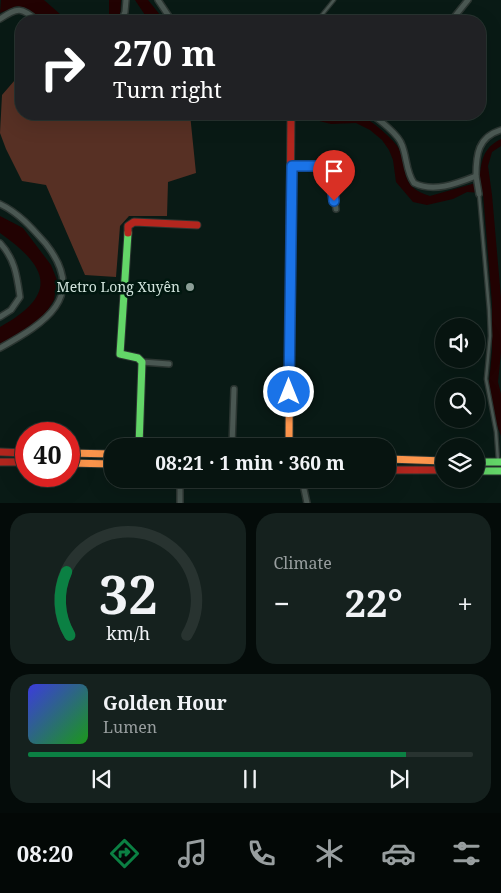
<!DOCTYPE html>
<meta charset="utf-8">
<style>
:root{--surface:#071410;--page:#15211e;--text:#f1f3f6;--muted:#989e9f;--line:#283330;--accent:#0b8043}
body{margin:0;font-family:"Noto Serif",serif;background:var(--page);color:var(--text);height:100vh;display:flex;flex-direction:column;font-size:19px;white-space:nowrap}
*{box-sizing:border-box;margin:0}
p{font-size:16px;color:var(--muted)}
.icon{flex:none;width:28px;height:28px;fill:none;stroke:currentColor;stroke-width:2;stroke-linecap:round;stroke-linejoin:round}
.map{position:relative;height:503px;overflow:hidden}
.drawer{display:flex;flex-direction:column;gap:10px;padding:10px;background:#040b09;flex:1}
.drawer>*{flex:none}
.hud{position:absolute;left:15px;top:15px;width:471px;height:105px;border-radius:20px;box-shadow:0 5px 20px #0002,0 0 0 1px var(--line);background:#202124;color:#fff;overflow:hidden}
.buttons{position:absolute;left:435px;top:318px;display:grid;gap:10px}
.buttons a{display:grid;place-items:center;width:50px;height:50px;border-radius:50%;background:var(--surface);box-shadow:0 5px 20px #0002,0 0 0 1px var(--line);font-size:25px}
.speed{position:absolute;left:15px;top:422px;display:flex;gap:10px;font-size:25px;font-weight:700;text-align:center}
.speed>*{display:grid;place-content:center;width:65px;height:65px;border-radius:50%;background:var(--surface);box-shadow:0 5px 20px #0002,0 0 0 1px var(--line);line-height:1}
.speed .limit{border:8px solid #d22;background:#fff;color:#111}
.pin{position:absolute;display:grid;place-items:center;width:42px;height:42px;color:#fff;margin:-51px -21px;border-radius:50% 50% 50% 0;rotate:-45deg;box-shadow:0 0 5px #0007}
.pin .icon{rotate:45deg}
.me{position:absolute;width:55px;margin:-28px;rotate:0deg;stroke-linejoin:round;filter:drop-shadow(0 0 4px #0008)}
.turn{display:flex;align-items:center;gap:18px;height:105px;padding:0 15px;font-size:22px}
.turn .icon{width:65px;height:65px;stroke-width:2.5}
.turn b{display:block;font-size:35px;line-height:42px}
.big{font-size:38px;font-weight:700;line-height:1.1}
.drawer .widget{flex:1;display:flex;flex-direction:column;justify-content:center;gap:8px;min-width:0;padding:0 18px;border-radius:20px;background:var(--page)}
.drawer .dial{align-items:center;gap:0}
.dial svg{height:130px;overflow:visible;fill:none;stroke:var(--line);stroke-width:7;stroke-linecap:round;text-anchor:middle}
.dial text{fill:var(--text);stroke:none}
.song{display:flex;align-items:center;gap:15px}
.cover{width:60px;height:60px;border-radius:8px;background:linear-gradient(135deg,hsl(240 70% 55%),hsl(120 70% 35%))}
.played{height:5px;border-radius:2px;background:linear-gradient(90deg,var(--accent) 85%,var(--line) 85%)}
.keys{display:flex;justify-content:space-around;direction:ltr}
.heat{display:flex;justify-content:space-between;align-items:center;font-size:28px;direction:ltr}
.drawer .tiles{flex:1;display:grid;gap:10px;grid-template-columns:1fr 1fr}
.widget:last-child{grid-column:span 2}
.trip{position:absolute;left:104px;top:438px;width:292px;height:50px;border-radius:20px;background:var(--surface);box-shadow:0 5px 20px #0002,0 0 0 1px var(--line);font-weight:700;line-height:50px;text-align:center}
.tabs{display:flex;height:80px;justify-content:space-around;align-items:center;background:#030806;color:var(--muted)}
.tabs .icon{width:35px;height:35px}
.tabs .active{color:var(--accent)}
.tabs b{font-size:22px;color:var(--text)}
.map>svg:first-child{display:block}
.green{fill:#573024}
.water{fill:#220202}
.lines{fill:none;stroke-linecap:round;stroke-linejoin:round}
.lane-casing{stroke:#2b3531;stroke-width:5}
.street-casing{stroke:#2b3531;stroke-width:8}
.fast-casing{stroke:#2b3531;stroke-width:9}
.slow-casing{stroke:#2b3531;stroke-width:9}
.jam-casing{stroke:#2b3531;stroke-width:9}
.lane{stroke:#4a5752;stroke-width:2.5}
.street{stroke:#4a5752;stroke-width:5}
.fast{stroke:#63d668;stroke-width:7}
.slow{stroke:#ff974d;stroke-width:7}
.jam{stroke:#b3261e;stroke-width:7}
.route-casing{stroke:#114b97;stroke-width:12}
.route{stroke:#1a73e8;stroke-width:9}
.poi-dot{fill:#8b9d96;stroke:#00170f;stroke-width:2}
.labels{text-anchor:middle;stroke-width:5;stroke-linejoin:round;paint-order:stroke}
.poi-label{font-size:14px;fill:#d1e3dc;stroke:#00170f;text-anchor:end}
</style>
<div class="map">
<svg width="501" height="503" viewBox="0 0 501 503">
<rect width="100%" height="100%" fill="#091a15"/>
<polygon class="green" points="21,73 21,114 190,114 196,173 168,182 167,216 129,216 120,226 116,277 85,275 46,185 22,181 6,149 0,133 2,95"/>
<g class="water">
<polygon points="44,0 68,21 45,21 32,12 17,6 0,13 1,0"/>
<polygon points="109,0 121,0 120,16 117,21 103,21 109,15"/>
<polygon points="135,0 148,0 165,21 149,21"/>
<path d="M292,114C314,114 340,111 361,116C369,118 396,141 399,149C408,172 400,187 430,196L479,182C481,163 482,148 501,139V146L492,152L488,166L492,195L501,298V352L498,382L501,394V436L495,420L489,383L492,352V303L483,193L467,192L453,199L427,205L413,202L396,182L393,160L389,150L382,140L370,130L356,123L331,124Z"/>
<path d="M0,216L23,228L51,265L57,280L54,300L44,316L30,327L0,344V327C58,295 50,268 0,233Z"/>
</g>
<g class="lines">
<g class="lane-casing">
<g id="lane">
<polyline points="317,21 334,0"/>
<polyline points="479,194 489,310 490,336 486,379 496,432 498,461"/>
</g>
</g>
<g class="street-casing">
<g id="street">
<polyline points="158,0 172,21"/>
<path d="M0,19C18,7 21,7 38,21"/>
<polyline points="121,21 125,12 126,0"/>
<polyline points="451,21 468,0"/>
<path d="M370,114C379,119 399,135 402,145C407,157 406,172 414,183C434,193 458,183 476,176L479,194"/>
<polyline points="292,166 330,166 336,209"/>
<path d="M476,176C476,154 478,137 501,130"/>
<path d="M0,204C19,213 32,228 46,244C88,297 45,323 0,348"/>
<path d="M0,243C15,259 17,276 20,297L11,310L0,317"/>
<polyline points="142,362 169,364"/>
<polyline points="232,446 234,389"/>
<polyline points="305,479 304,489 307,503"/>
<polyline points="180,503 180,479"/>
</g>
</g>
<g class="fast-casing">
<g id="fast">
<polyline points="128,233 120,354 138,358 142,362 139,446"/>
<polyline points="476,462 501,462"/>
<polyline points="476,471 501,471"/>
</g>
</g>
<g class="slow-casing">
<g id="slow">
<polyline points="289,446 290,226"/>
<polyline points="69,453 112,454"/>
<polyline points="388,459 444,461"/>
<polyline points="69,463 112,464"/>
</g>
</g>
<g class="jam-casing">
<g id="jam">
<polyline points="290,226 291,114"/>
<polyline points="128,233 128,226 134,222 197,225"/>
<polyline points="0,452 26,453"/>
<polyline points="0,462 26,462"/>
<polyline points="388,470 444,470"/>
</g>
</g>
<use href="#lane" class="lane"/>
<use href="#street" class="street"/>
<use href="#fast" class="fast"/>
<use href="#slow" class="slow"/>
<use href="#jam" class="jam"/>
</g>
<g class="lines">
<g class="route-casing">
<polyline id="route" points="289,392 292,166 330,166 334,201"/>
</g>
<use href="#route" class="route"/>
</g>
<circle class="poi-dot" cx="190" cy="287" r="5"/>
<g class="labels">
<g class="poi-label">
<text x="180" y="292">Metro Long Xuyên</text>
</g>
</g>
</svg>
<div class="buttons">
<a><svg class="icon" aria-label="sound" viewBox="0 0 24 24"><path d="M4 9h4l5-4v14l-5-4H4zM17 9q2 3 0 6"/></svg></a>
<a><svg class="icon" aria-label="search" viewBox="0 0 24 24"><circle cx="10" cy="10" r="6"/><path d="M15 15l6 6"/></svg></a>
<a><svg class="icon" aria-label="layers" viewBox="0 0 24 24"><path d="M12 4l9 5-9 5-9-5zM3 14l9 5 9-5"/></svg></a>
</div>
<div class="speed"><div class="limit">40</div></div>
<div class="pin" style="left:334px;top:201px;background:#d93025"><svg class="icon" aria-label="arrive" viewBox="0 0 24 24"><path d="M6 21V4h12l-3 4 3 4H6"/></svg></div>
<svg class="me" style="left:289px;top:392px" viewBox="-20 -20 40 40"><circle r="17" fill="#1a73e8" stroke="#fff" stroke-width="3"/><path d="M0-11L8 9 0 5-8 9z" fill="#fff"/></svg>
<div class="trip">08:21 · 1 min · 360 m</div>
<div class="hud">
<div class="turn"><svg class="icon" aria-label="right" viewBox="0 0 24 24"><path d="M7 20v-9h11M14 6l5 5-5 5"/></svg><div><b>270 m</b>Turn right</div></div>
</div>
</div>
<section class="drawer">
<div class="tiles">
<div class="widget dial"><svg viewBox="0 0 100 80">
<path d="M14 69A42 42 0 1 1 86 69"/>
<path d="M14 69A42 42 0 0 1 12 30" stroke="#0b8043"/>
<text x="50" y="56" font-size="32" font-weight="700">32</text>
<text x="50" y="72" font-size="11">km/h</text>
</svg></div>
<div class="widget"><p>Climate</p>
<div class="heat"><a>−</a><b class="big">22°</b><a>+</a></div>
</div>
<div class="widget">
<div class="song"><i class="cover"></i><div><b>Golden Hour</b><p>Lumen</p></div></div>
<div class="played"></div>
<div class="keys"><svg class="icon" aria-label="previous" viewBox="0 0 24 24"><path d="M18 5L8 12l10 7zM5 5v14"/></svg><svg class="icon" aria-label="pause" viewBox="0 0 24 24"><path d="M8 5v14M16 5v14"/></svg><svg class="icon" aria-label="next" viewBox="0 0 24 24"><path d="M6 5l10 7-10 7zM19 5v14"/></svg></div>
</div>
</div>
</section>
<nav class="tabs">
<b>08:20</b>
<svg class="icon active" aria-label="directions" viewBox="0 0 24 24"><path d="M12 3l9 9-9 9-9-9zM9 14v-3h6M13 9l2 2-2 2"/></svg>
<svg class="icon" aria-label="music" viewBox="0 0 24 24"><path d="M9 18V5l10-2v13"/><circle cx="6" cy="18" r="3"/><circle cx="16" cy="16" r="3"/></svg>
<svg class="icon" aria-label="phone" viewBox="0 0 24 24"><path d="M5 4h4l2 5-3 2q2 4 5 5l2-3 5 2v4C11 20 4 13 5 4z"/></svg>
<svg class="icon" aria-label="climate" viewBox="0 0 24 24"><path d="M12 3v18M4 7l16 10M4 17L20 7"/></svg>
<svg class="icon" aria-label="car" viewBox="0 0 24 24"><path d="M5 17H2v-5l4-1 3-4h7l3 4 3 1v5h-3M9 17h6M6 11h13"/><circle cx="7" cy="17" r="2"/><circle cx="17" cy="17" r="2"/></svg>
<svg class="icon" aria-label="filters" viewBox="0 0 24 24"><path d="M4 7h16M4 17h16"/><circle cx="9" cy="7" r="2"/><circle cx="15" cy="17" r="2"/></svg>
</nav>
